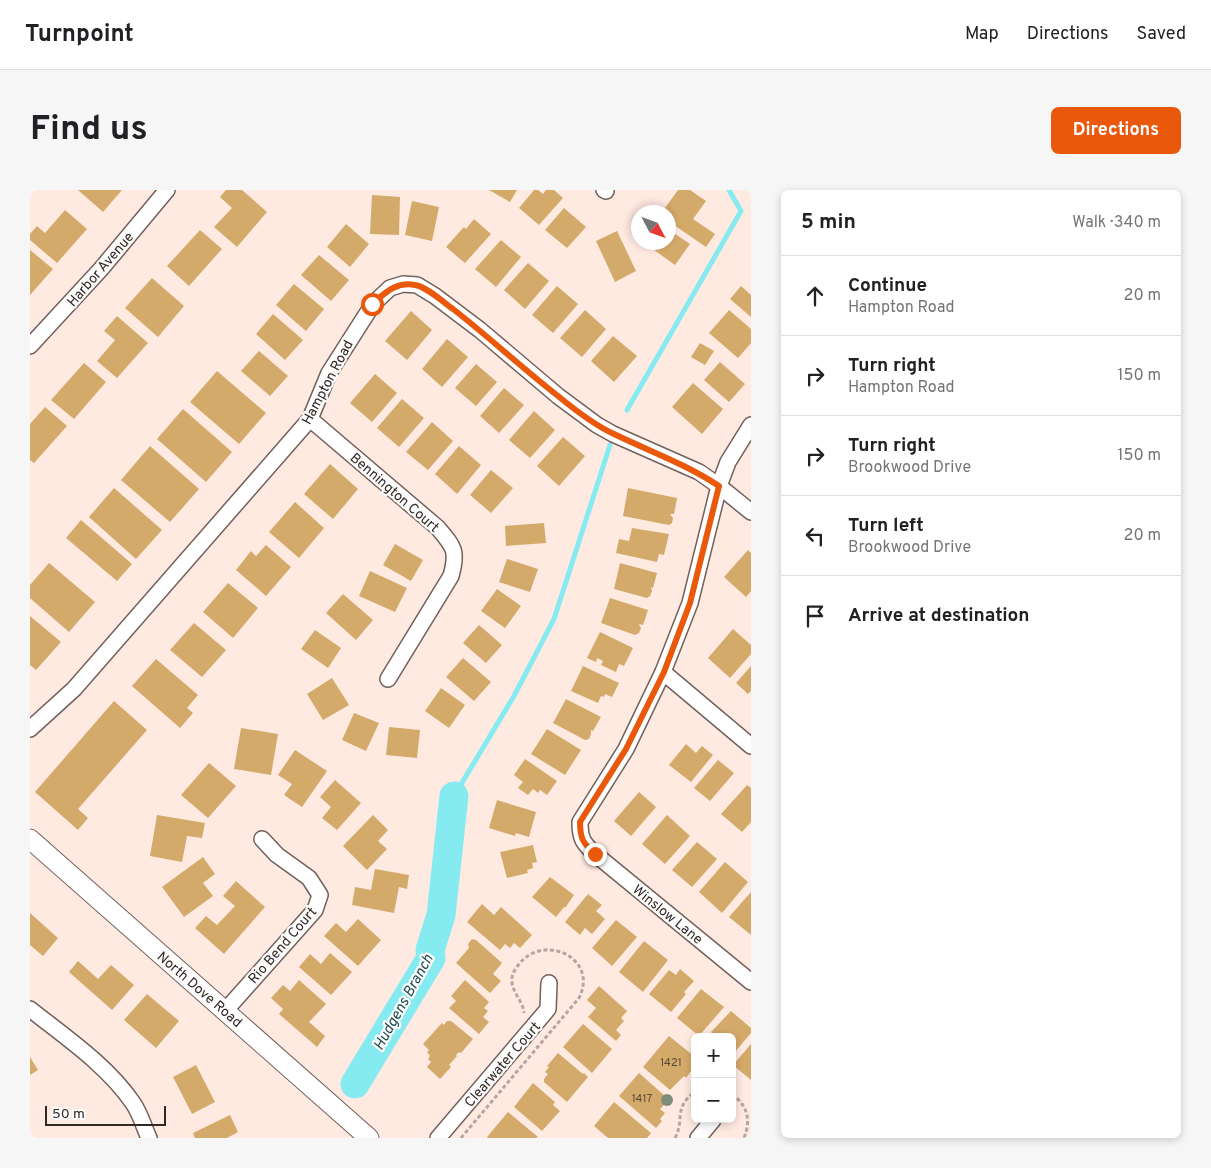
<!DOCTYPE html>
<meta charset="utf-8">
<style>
body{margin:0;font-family:Overpass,sans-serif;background:#f6f6f6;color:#202124}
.controls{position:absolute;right:15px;bottom:15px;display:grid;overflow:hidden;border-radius:8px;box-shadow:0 2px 8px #0003}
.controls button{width:45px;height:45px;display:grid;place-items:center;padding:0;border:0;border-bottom:1px solid #e0e0e0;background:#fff;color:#202124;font:25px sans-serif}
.compass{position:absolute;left:601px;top:15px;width:45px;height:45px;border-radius:50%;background:#fff;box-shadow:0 2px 8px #0003;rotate:131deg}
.scale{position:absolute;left:15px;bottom:12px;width:121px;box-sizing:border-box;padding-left:5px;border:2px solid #312926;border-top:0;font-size:14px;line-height:18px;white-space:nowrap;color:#312926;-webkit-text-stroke:4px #fcfcfc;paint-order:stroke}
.stop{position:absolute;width:15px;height:15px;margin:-11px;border:4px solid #ea580c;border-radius:50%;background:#fff}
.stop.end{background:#ea580c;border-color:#fff;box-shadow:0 1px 5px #0008}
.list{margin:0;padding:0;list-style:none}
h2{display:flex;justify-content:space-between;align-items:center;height:65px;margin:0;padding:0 20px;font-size:21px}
h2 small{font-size:16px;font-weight:400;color:#757577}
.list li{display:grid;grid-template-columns:32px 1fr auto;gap:15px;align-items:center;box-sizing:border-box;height:80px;padding:0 20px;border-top:1px solid #e0e0e0}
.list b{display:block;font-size:19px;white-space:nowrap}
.list p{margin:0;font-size:16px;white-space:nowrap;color:#757577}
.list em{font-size:16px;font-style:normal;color:#757577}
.icon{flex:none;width:28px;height:28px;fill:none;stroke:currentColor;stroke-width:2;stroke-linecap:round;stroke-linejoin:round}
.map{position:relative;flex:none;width:721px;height:948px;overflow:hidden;border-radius:8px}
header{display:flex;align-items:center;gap:30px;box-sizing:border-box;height:70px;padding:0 25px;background:#fff;border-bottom:1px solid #e0e0e0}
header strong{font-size:24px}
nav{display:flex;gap:28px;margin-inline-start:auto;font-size:18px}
.intro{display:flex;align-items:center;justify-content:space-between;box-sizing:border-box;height:120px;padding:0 30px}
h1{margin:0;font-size:35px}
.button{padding:12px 22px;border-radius:8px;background:#ea580c;color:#fff;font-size:18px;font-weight:700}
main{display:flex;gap:30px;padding:0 30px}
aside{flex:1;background:#fff;border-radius:8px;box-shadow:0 2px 8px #0003}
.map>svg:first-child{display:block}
</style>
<header>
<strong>Turnpoint</strong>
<nav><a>Map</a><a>Directions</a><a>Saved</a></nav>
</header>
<div class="intro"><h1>Find us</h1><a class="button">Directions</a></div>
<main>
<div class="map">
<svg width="721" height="948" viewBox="0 0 721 948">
<rect width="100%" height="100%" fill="#ffeae2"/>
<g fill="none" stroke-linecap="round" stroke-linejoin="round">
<g stroke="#86ebf1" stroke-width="5">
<path d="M597 220 711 21 699 0"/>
<path d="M424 606 484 506 524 429 580 255"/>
</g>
<path stroke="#86ebf1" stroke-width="29" d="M325 894 401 768 400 760 411 725 424 606"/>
</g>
<g fill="#d4aa6a">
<path d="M48 0H92L73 22Z"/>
<path d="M196 0H212L237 22 207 57 184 37 202 18 190 7Z"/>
<path d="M459 0H487L480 12Z"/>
<path d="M504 0H508L513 4 516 0H524L533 8 509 35 489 18Z"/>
<path d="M648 0H660L676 11 663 29 685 44 676 57 641 33 644 30 638 26V22H632Z"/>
<path d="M342 5 370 7 369 45 340 44Z"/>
<path d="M382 11 409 17 402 51 375 45Z"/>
<path d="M534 18 556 37 537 58 515 40Z"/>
<path d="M35 20 57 39 27 73 0 50V44L7 36 15 43Z"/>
<path d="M444 29 461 44 435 73 416 57 434 37 436 39Z"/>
<path d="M316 34 339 54 320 77 297 57Z"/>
<path d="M638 39 660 54 645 75 613 52H638Z"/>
<path d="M170 40 192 59 159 96 137 76Z"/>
<path d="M587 41 606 81 585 92 566 51Z"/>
<path d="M471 50 491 67 466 97 445 79Z"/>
<path d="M0 60 23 79 0 105Z"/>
<path d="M289 65 319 90 301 111 271 85Z"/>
<path d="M498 73 519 91 495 119 474 100Z"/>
<path d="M122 88 154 116 128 147 95 118Z"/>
<path d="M264 94 294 119 276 141 246 115Z"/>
<path d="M527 96 548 114 523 143 502 125Z"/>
<path d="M711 96 721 105V127L700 109Z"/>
<path d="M555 120 576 139 552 167 530 148Z"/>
<path d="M699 120 721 139V153L708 168 679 143Z"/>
<path d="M381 121 402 140 377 170 355 151Z"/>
<path d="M243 124 273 150 255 170 226 144Z"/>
<path d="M87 126 118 153 87 188 67 171 85 150 74 141Z"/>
<path d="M583 146 607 166 584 192 561 171Z"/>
<path d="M417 149 438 167 412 197 392 179Z"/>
<path d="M670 153 684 161 675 175 661 167Z"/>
<path d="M229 161 258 186 240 206 211 181Z"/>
<path d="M690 172 715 194 699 212 674 190Z"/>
<path d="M54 173 76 192 44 229 21 210Z"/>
<path d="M446 174 467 192 446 216 425 198Z"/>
<path d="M187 181 236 223 209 254 160 212Z"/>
<path d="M345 184 367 203 342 232 320 213Z"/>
<path d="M663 193 693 219 672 244 642 217Z"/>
<path d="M474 198 494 215 469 243 450 226Z"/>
<path d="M372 209 394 228 369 257 347 238Z"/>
<path d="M15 217 37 236 4 273 0 270V234Z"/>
<path d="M153 219 202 262 176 292 127 249Z"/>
<path d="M504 221 525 240 500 268 479 250Z"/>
<path d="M402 232 423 251 398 280 376 262Z"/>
<path d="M533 247 555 266 529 296 507 276Z"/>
<path d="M120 256 169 299 140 332 91 290Z"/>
<path d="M429 256 451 275 427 304 405 284Z"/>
<path d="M300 274 328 299 303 329 274 304Z"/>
<path d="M461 280 483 298 461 323 440 305Z"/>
<path d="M84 298 132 340 106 369 59 327Z"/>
<path d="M598 298 647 308 644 324H640L643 328 642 333 639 335 593 326Z"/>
<path d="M265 312 294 338 269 368 239 342Z"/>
<path d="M51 330 102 374 87 391 36 348Z"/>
<path d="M514 333 516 353 476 356 475 336Z"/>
<path d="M602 338 639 344 634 365 629 364 627 372 586 363 589 349 599 351Z"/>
<path d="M365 354 393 370 381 391 353 375Z"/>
<path d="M236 355 261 377 236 406 206 380 221 361 226 366Z"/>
<path d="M718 360 721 363V401L716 407 694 387Z"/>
<path d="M477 369 508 379 500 402 469 392Z"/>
<path d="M19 373 65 412 39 442 0 408V395Z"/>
<path d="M590 373 627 383 623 398 621 397 622 401 620 406 617 408 584 399Z"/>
<path d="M340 381 377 398 365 422 329 406Z"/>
<path d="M198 393 228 418 203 448 173 422Z"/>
<path d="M467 399 491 416 475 438 451 421Z"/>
<path d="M313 404 343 430 326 450 296 423Z"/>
<path d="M580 408 618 420 613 435 609 434 611 438 609 443 605 445 571 433Z"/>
<path d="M0 426 31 452 6 480 0 475Z"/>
<path d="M164 433 196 460 172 487 140 460Z"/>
<path d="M449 435 472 455 456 473 433 453Z"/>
<path d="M703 439 721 455V464L700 488 678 468Z"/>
<path d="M285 440 311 458 298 478 271 459Z"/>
<path d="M570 442 603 458 594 476 589 474 586 482 571 475 573 471 567 468 566 472 557 468Z"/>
<path d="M433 468 461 492 444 511 416 487Z"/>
<path d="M126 469 168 505 157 518 163 523 150 538 102 496Z"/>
<path d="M553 476 589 493 582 507 575 504 574 507 571 506 568 513 541 501Z"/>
<path d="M721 476V501L718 504 706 493Z"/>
<path d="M302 488 319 515 293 530 277 504Z"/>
<path d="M411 498 435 515 419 538 395 521Z"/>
<path d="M536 509 571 527 563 541 561 540V544L559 549 555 550 523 533Z"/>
<path d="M84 511 117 540 48 619 58 628 48 640 5 602Z"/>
<path d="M324 523 349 533 336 561 312 550Z"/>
<path d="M359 537 390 540 387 568 356 565Z"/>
<path d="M211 538 248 544 241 585 204 579Z"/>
<path d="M517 539 551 560 535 585 501 564Z"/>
<path d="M656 554 666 563 672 556 683 565 661 592 639 575Z"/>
<path d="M265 560 297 581 272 617 254 605 262 594 248 585Z"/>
<path d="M495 569 527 591 517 605 510 600 508 603 503 599 498 605 488 598 493 592 484 585Z"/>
<path d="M688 570 704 583 680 611 664 598Z"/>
<path d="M179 573 206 596 178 628 151 605Z"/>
<path d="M305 590 331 613 307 640 292 628 301 617 290 607Z"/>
<path d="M717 595 721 598V632L712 642 691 624Z"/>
<path d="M609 602 626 617 601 646 584 631Z"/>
<path d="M467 610 506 622 499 647 486 643 485 646 459 638Z"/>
<path d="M127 625 175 633 172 648 157 646 152 672 120 666Z"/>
<path d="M343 625 358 640 348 651 357 659 337 680 313 656Z"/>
<path d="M637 625 660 646 635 674 612 654Z"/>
<path d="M667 652 687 669 662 697 642 680Z"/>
<path d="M503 655 507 672 502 673 503 678 497 680 498 683 477 688 470 662Z"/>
<path d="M173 667 185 684 173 693 183 706 154 727 132 697Z"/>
<path d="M695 672 718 692 692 723 669 702Z"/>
<path d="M345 679 379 685 377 699 369 697 364 723 322 715 325 697 341 700Z"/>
<path d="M520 687 544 705 535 718 534 717 526 727 502 707Z"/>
<path d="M206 691 235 717 194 764 165 738 176 726 187 735 205 716 193 706Z"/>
<path d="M721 702V745L699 727Z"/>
<path d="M558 704 572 715 566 721 575 729 562 744 555 738 550 745 535 732Z"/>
<path d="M452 714 464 725 471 717 502 745 490 758 484 753 480 758 475 754 470 760 437 732Z"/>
<path d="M0 723 28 748 13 766 0 755Z"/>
<path d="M328 729 351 750 328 776 294 746 306 733 316 742Z"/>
<path d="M586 730 607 747 582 776 562 758Z"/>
<path d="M442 749 446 750 472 773 463 784 471 791 460 803 426 773 439 758 438 754Z"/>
<path d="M614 751 638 770 613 802 589 782Z"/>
<path d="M300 763 322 782 301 805 269 777 280 764 291 774Z"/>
<path d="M48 771 68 789 81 775 104 795 82 820 39 782Z"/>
<path d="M650 779 664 791 654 802 656 804 641 822 619 804 639 780 646 785Z"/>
<path d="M269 790 296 814 279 832 295 846 287 857 249 824 253 819 241 808 253 795 260 801Z"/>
<path d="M435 790 459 812 454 818 458 821 453 827 459 832 449 844 419 818 426 811 421 806Z"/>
<path d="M569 796 597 821 591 828 594 831 586 840 591 845 586 851 558 827 566 818 557 810Z"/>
<path d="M671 799 694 817 669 846 647 828Z"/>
<path d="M117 804 149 831 126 858 94 830Z"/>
<path d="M701 821 721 838V843L704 863 702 861V847H680L683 844 681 842Z"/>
<path d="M417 831H421L443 849 431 863 429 862 426 865 427 866 419 875 421 877 410 889 397 877 401 872 398 869 400 866 397 862 399 860 393 854 412 833 414 835Z"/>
<path d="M553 834 582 859 562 883 533 857Z"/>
<path d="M639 846 665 867V881L663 883 661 881 656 888 654 886 640 900 613 877Z"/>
<path d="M721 854V890L703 875Z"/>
<path d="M528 863 553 884 554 883 558 887 537 912 514 892V889L518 884 515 882 519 877 517 876Z"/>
<path d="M0 867 8 880 0 885Z"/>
<path d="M166 875 185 912 162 924 143 887Z"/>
<path d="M609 883 635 906 631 910 635 914 630 919 635 923 630 929 632 931 626 938 589 906Z"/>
<path d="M503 893 525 912 523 915 530 921 512 941 484 917Z"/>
<path d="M584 912 621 943 617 948H578L564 936Z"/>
<path d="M478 922 508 947 506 948H458L457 947Z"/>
<path d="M200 925 208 942 197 948H165L163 943Z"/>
</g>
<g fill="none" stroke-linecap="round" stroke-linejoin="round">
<defs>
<g id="minor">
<path d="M574 0 576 1"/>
<path d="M0 156 71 79 137 0"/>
<path d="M280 229 408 338C424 357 428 361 421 386L358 489"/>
<path d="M721 235 698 272 689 296 660 413 633 482 596 559 550 632C550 649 553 653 565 664L721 792"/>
<path d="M633 482 721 556"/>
<path d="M0 539 44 499 280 229 299 183 343 114 360 98 373 94 387 95 405 106 450 140 528 206 567 235 583 244 669 282 689 296 721 322"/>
<path d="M0 819C35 847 77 875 103 913 110 923 114 937 119 948"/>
<path d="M195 821 285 720 290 705 279 688 247 665 232 649"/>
<path d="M408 948 518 819 519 793"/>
<path d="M668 948 683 930"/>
</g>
<path id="tertiary" d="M0 649 339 948"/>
</defs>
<use href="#minor" stroke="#72615a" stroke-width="18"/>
<use href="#tertiary" stroke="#72615a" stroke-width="21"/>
<g stroke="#b7a6a0" stroke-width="3" stroke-dasharray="4 2.5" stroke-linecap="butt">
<path d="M702 904C718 916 721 930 714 948"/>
<path d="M431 948 549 808C569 769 515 742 489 774 486 778 483 782 482 787 480 801 493 810 494 823"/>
<path d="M645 948C655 930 643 917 665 902"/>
</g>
<use href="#minor" stroke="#fff" stroke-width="15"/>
<use href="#tertiary" stroke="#fff" stroke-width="19"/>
</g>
<circle fill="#7d8f7b" cx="637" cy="910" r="6"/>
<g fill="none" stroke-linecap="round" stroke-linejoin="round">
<path stroke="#ea580c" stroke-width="6" d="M342 114C355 103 366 91 385 95 397 97 413 112 423 119 459 147 492 178 528 206 545 220 564 235 584 244 619 261 656 274 689 296L660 413 634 482 596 559 550 632C550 649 553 653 565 664"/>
</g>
<g text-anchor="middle" stroke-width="4.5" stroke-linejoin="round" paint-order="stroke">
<g font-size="11" fill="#5a4937">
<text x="641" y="876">1421</text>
<text x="612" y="912">1417</text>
</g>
<g font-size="14" fill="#312926" stroke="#fcfcfc">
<text transform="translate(70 79) rotate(-49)" y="5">Harbor Avenue</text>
<text transform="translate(297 192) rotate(-62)" y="5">Hampton Road</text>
<text transform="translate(365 302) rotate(41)" y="5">Bennington Court</text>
<text transform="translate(638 724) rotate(39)" y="5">Winslow Lane</text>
<text transform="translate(252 755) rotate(-49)" y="5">Rio Bend Court</text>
<text transform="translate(170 799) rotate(41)" y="5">North Dove Road</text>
<text transform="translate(472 874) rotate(-49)" y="5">Clearwater Court</text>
</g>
<g font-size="15" font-style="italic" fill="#1b4a4c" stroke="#fcfcfc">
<text transform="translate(373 812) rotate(-61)" y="5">Hudgens Branch</text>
</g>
</g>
</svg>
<div class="controls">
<button>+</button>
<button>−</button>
</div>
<svg class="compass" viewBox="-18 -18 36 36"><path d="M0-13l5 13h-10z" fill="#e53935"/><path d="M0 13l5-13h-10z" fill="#757577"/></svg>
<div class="scale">50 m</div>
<div class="stop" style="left:342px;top:114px"></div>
<div class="stop end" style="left:565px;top:664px"></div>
</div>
<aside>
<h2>5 min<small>Walk · 340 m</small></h2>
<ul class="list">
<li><svg class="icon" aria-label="ahead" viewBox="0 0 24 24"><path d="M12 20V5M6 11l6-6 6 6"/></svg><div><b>Continue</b><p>Hampton Road</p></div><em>20 m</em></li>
<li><svg class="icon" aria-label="right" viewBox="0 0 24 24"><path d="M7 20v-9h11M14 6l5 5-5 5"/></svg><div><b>Turn right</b><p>Hampton Road</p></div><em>150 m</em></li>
<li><svg class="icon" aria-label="right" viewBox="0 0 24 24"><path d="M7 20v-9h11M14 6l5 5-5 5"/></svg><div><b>Turn right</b><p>Brookwood Drive</p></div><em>150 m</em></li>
<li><svg class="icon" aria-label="left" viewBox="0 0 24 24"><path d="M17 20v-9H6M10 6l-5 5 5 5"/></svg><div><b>Turn left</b><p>Brookwood Drive</p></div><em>20 m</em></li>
<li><svg class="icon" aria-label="arrive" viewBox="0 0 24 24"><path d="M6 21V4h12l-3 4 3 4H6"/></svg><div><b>Arrive at destination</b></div></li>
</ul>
</aside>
</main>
